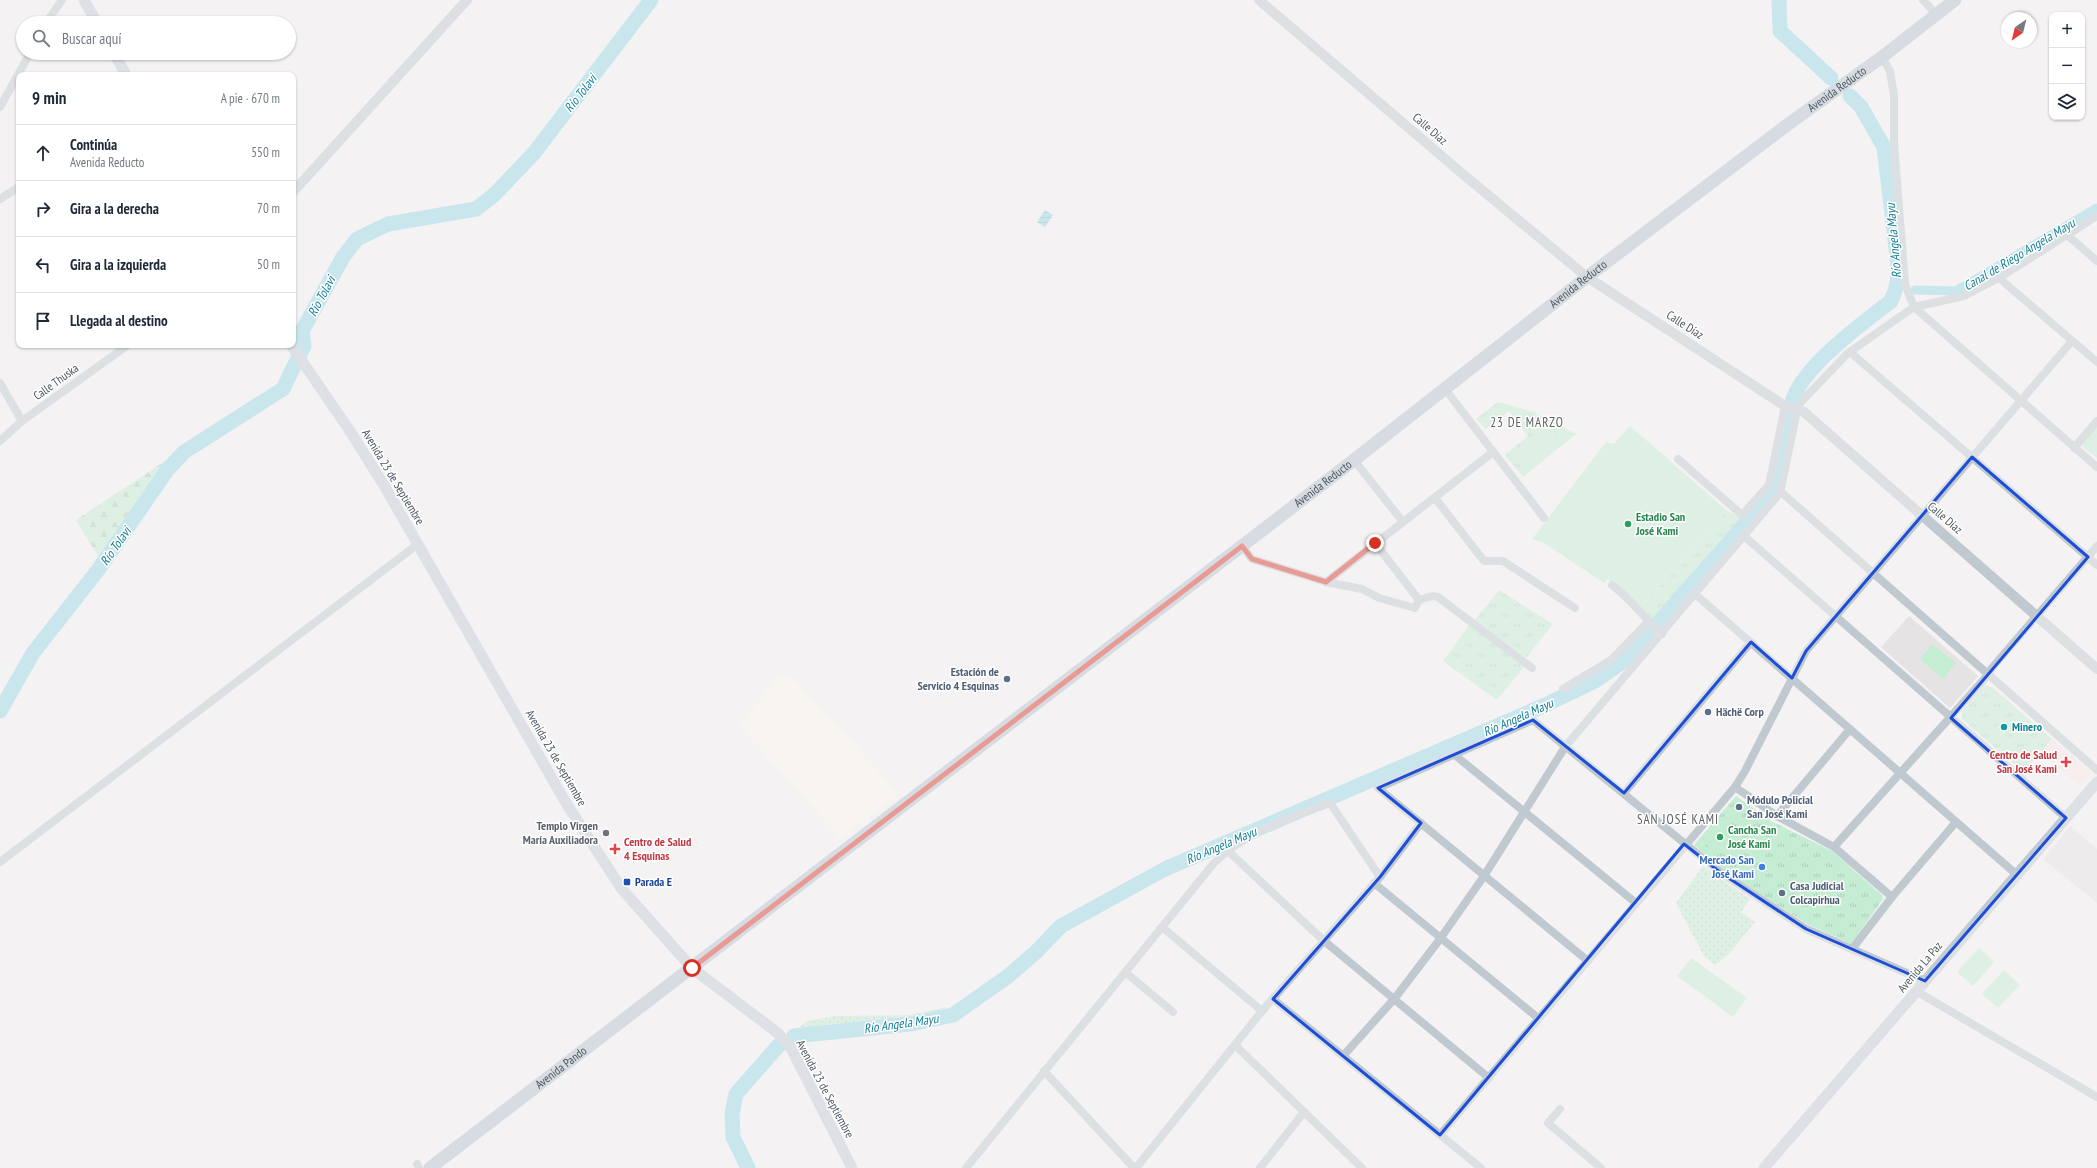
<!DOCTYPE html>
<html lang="es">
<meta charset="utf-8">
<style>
body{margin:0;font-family:"PT Sans Narrow",sans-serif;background:#f6f6f7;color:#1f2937}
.controls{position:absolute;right:12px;top:12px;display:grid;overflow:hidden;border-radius:8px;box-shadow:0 1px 3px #0004}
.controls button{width:36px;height:36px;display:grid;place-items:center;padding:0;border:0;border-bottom:1px solid #e0e1e3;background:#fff;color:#1f2937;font:20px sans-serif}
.compass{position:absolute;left:2001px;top:12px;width:36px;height:36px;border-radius:50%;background:#fff;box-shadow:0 1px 3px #0004;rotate:215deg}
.stop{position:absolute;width:12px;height:12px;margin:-9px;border:3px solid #d93025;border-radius:50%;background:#fff}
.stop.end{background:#d93025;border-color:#fff;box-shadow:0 1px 4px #0008}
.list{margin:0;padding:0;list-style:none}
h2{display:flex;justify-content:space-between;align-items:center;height:52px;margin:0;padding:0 16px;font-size:17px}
h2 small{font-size:13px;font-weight:400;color:#747a83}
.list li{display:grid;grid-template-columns:26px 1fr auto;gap:12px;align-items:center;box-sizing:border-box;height:56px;padding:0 16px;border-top:1px solid #e0e1e3}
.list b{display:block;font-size:15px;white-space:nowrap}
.list p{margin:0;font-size:13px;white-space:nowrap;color:#747a83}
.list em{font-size:13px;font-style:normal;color:#747a83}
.icon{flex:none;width:22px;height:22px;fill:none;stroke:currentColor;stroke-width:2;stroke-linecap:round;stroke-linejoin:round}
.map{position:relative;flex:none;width:2097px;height:1168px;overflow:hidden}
.search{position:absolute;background:#fff;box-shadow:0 1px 3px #0004;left:16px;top:16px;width:280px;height:44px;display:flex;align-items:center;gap:10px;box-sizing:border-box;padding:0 14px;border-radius:22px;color:#747a83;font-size:15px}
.panel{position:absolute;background:#fff;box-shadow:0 1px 3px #0004;left:16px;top:72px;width:280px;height:276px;border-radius:8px}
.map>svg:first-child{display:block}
</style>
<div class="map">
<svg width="2097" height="1168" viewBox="0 0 2097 1168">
<defs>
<pattern id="grass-dots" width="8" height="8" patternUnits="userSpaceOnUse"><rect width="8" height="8" fill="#c4edd3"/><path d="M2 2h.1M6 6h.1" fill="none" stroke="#aacdb8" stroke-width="1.8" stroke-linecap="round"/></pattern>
<pattern id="forest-firs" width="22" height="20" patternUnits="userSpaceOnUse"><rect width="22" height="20" fill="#c4edd3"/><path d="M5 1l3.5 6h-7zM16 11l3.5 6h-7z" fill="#aacdb8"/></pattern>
<pattern id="park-tufts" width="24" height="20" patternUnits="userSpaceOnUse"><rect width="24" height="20" fill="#c4edd3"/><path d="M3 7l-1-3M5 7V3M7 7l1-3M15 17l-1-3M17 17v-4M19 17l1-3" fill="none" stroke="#aacdb8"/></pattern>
<pattern id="water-rules" width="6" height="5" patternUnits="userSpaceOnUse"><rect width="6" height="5" fill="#95d8e7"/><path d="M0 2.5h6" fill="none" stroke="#7cb2be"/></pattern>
</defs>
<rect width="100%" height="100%" fill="#f4f2f2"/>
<path fill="#fcf7ee" d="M778 675 794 679 899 794 840 838 740 726Z"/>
<g fill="#e5e3e3">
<path d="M1909 616 1978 676 1950 708 1881 647Z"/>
<path d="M2070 826 2097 849V903L2043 859Z"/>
</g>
<path fill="#fae7e5" d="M2052 739 2091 773 2080 786 2040 752Z"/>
<g fill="url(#grass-dots)">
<path d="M1703 866 1750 899 1741 912 1755 922 1729 954 1715 965 1704 956 1676 903Z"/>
<path d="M947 1007C927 1023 886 1022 861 1025 837 1027 814 1029 790 1034L807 1021 835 1016 910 1015Z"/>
</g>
<path fill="url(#forest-firs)" d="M165 461 99 558 76 520Z"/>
<g fill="url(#park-tufts)">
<path d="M1498 402 1534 412 1576 434 1523 477 1505 455 1528 436 1509 411 1486 429 1476 419Z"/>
<path d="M1726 510 1742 518 1749 514 1756 518 1661 629 1650 620 1641 607Z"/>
<path d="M1499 590 1553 624 1526 658 1475 620Z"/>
<path d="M1469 625 1524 667 1497 700 1443 661Z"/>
<path d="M1985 685 1992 687 2052 739 2023 772 1962 719V711Z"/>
<path d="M1736 796 1771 821 1832 851 1882 895 1883 899 1851 944 1807 924 1723 870 1694 845Z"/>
</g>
<g fill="#c4edd3">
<path d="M1547 425 1560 442 1531 464 1518 448Z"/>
<path d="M1630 426 1726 510 1641 607 1608 579 1604 583 1544 543 1532 539 1606 442 1614 444Z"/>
<path d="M2097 427V458L2081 445Z"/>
<path d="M1932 644 1956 663 1943 679 1920 659Z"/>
<path d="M1721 818 1738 832 1719 855 1703 842Z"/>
<path d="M1979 948 1994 962 1973 986 1957 972Z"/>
<path d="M1691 958 1747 998 1733 1017 1677 976Z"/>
<path d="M2004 970 2020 985 1998 1008 1982 994Z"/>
</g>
<path fill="url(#water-rules)" d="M1045 210 1053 215 1045 227 1037 222Z"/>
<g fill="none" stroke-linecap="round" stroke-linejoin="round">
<path stroke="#95d8e7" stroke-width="9" d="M1915 290 1956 291 2097 208"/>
<g stroke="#95d8e7" stroke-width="15">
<path d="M1779 0 1780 31 1831 78"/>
<path d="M1792 403C1800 368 1863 323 1891 301 1897 289 1898 279 1898 265L1884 147 1861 107 1850 96"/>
<path d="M1659 622 1775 490 1789 416"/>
<path d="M0 711 33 653 98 570 168 469 184 452 283 389 304 346 302 331 343 257 357 239 388 224 476 209 495 194 534 153 651 0"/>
<path d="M794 1036 911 1024 953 1015 1007 977 1036 952 1061 926 1165 869 1543 706 1595 681 1625 660 1648 634"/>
<path d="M748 1168 733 1137 732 1114 736 1094 780 1044"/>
</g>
<g stroke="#c0c9cf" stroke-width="8">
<path d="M1923 0 1936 14"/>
<path d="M46 23 62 0"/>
<path d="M1882 57 1890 71 1894 95V143L1905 284 1914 307 2097 467"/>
<path d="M0 107 30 53"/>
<path d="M0 199 19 187"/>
<path d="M2066 234 2097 261"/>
<path d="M1999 278 2097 362"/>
<path d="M1850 352 2097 565"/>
<path d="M0 383 22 421"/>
<path d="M1445 389 1544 518"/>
<path d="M0 441 22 421 128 345"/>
<path d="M2074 448 2097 421"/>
<path d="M1678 459 1742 515 1769 485 1785 406"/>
<path d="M1354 460 1403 522"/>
<path d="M1781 492 2097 770"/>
<path d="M1435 498 1484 561H1503L1575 608"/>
<path d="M1744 536 2066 818"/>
<path d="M1375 543 1419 600 1432 596 1438 597 1532 668"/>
<path d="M1242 546 1252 559 1326 582 1362 589 1379 598 1415 608 1419 600"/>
<path d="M1326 582 1493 452"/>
<path d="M1612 585C1631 599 1644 618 1662 634"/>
<path d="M1695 594 2016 874"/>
<path d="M1563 689 1611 660 1648 622"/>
<path d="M1456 756 1636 903"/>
<path d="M1735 787 1777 816 1834 847 1892 897"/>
<path d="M1624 793 1751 642"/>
<path d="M1777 816 1850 729"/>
<path d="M1834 847 1988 675 1991 669 2097 546"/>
<path d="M1227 850 1323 940 1489 1078"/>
<path d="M0 862 418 544"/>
<path d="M1374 883 1538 1018"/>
<path d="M1162 927 1262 1011"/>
<path d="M1852 949 1892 897 1956 822"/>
<path d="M1588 961 1378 788 1533 720 1721 873 1806 929 1925 981"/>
<path d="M1125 972 1173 1012"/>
<path d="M1916 991 2097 1097"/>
<path d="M1273 999 1481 1168"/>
<path d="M1235 1045 1362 1168"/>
<path d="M1343 1056 1395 998 1440 939 1484 876 1565 747 1780 493 1797 411 1801 402 1848 353 1914 307 1964 296 1999 278 2097 216"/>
<path d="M1044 1071 1134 1168"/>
<path d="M1560 1109 1548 1123 1601 1168"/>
<path d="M1440 1135 1735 787 1745 771 1806 651 2072 341"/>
<path d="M417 1164 419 1168"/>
<path d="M966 1168 1214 863C1245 832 1290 818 1330 803L1380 877"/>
<path d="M1136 1168 1262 1011 1380 877 1421 823"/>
<path d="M1260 1168 1304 1112"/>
</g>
<g stroke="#c0c9cf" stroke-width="10">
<path d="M1259 0 1458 170 1587 277 1785 406 1804 412 2097 669"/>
<path d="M293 192 467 0"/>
</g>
<g stroke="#c1cad3" stroke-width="11">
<path d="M84 0 97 23"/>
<path d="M114 53 126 75"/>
<path d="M291 345 350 431 385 487 566 803 621 888 692 968 779 1034 791 1048 852 1168"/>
<path d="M1764 1168 2097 782"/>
</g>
<path stroke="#b4c1ce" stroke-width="13" id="s1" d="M430 1168 1354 460 1587 277 1787 125 1882 57 1955 0"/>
</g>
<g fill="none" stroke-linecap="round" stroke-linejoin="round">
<path stroke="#d93025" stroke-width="5" d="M692 968 1242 546 1252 559 1326 582 1375 543"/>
</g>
<path d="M0 0H2097V1168H0ZM1972 457 2088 557 1951 718 2066 818 1925 981 1806 929 1721 873 1684 844 1440 1135 1273 999 1380 877 1421 823 1378 788 1533 720 1624 793 1751 642 1792 678 1806 651Z" fill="#f4f2f2" fill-opacity=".55" fill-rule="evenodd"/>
<path fill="none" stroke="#1d4ed8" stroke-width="3" stroke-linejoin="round" d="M1972 457 2088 557 1951 718 2066 818 1925 981 1806 929 1721 873 1684 844 1440 1135 1273 999 1380 877 1421 823 1378 788 1533 720 1624 793 1751 642 1792 678 1806 651Z"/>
<g fill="#2e9e5b" stroke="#fff" stroke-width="1.5">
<circle cx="1628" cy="524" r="4"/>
<circle cx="1720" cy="837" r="4"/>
</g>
<g fill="#5c6f8a" stroke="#fff" stroke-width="1.5">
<circle cx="1007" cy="679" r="4"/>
<circle cx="1708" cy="712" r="4"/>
<circle cx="1739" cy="807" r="4"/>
<circle cx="1782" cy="893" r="4"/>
</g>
<circle fill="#0f9aa8" stroke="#fff" stroke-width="1.5" cx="2004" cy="727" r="4"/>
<g fill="#e0444e" stroke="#fff" stroke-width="1.5">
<path d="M2064 756h4v4h4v4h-4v4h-4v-4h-4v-4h4z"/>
<path d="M613 843h4v4h4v4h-4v4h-4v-4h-4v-4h4z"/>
</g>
<circle fill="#6b7280" stroke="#fff" stroke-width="1.5" cx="606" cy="833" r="4"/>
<circle fill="#3f7fe0" stroke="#fff" stroke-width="1.5" cx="1762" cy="867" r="4"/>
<rect fill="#1a4fb4" stroke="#fff" stroke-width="1.5" x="623" y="878" width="8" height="8" rx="2"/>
<g text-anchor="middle" stroke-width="3" stroke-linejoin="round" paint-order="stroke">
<g font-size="12" fill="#4a555e" stroke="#fff">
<text dy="4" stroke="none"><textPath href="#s1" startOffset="1773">Avenida Reducto</textPath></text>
<text transform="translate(1430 129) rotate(41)" y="4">Calle Díaz</text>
<text dy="4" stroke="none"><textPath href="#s1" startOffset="1449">Avenida Reducto</textPath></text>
<text transform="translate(1685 325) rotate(33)" y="4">Calle Díaz</text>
<text transform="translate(56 382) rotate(-36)" y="4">Calle Thuska</text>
<text transform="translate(393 477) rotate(59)" y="4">Avenida 23 de Septiembre</text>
<text dy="4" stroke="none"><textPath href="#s1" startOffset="1125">Avenida Reducto</textPath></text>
<text transform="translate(1945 518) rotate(41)" y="4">Calle Díaz</text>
<text transform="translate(556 758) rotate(60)" y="4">Avenida 23 de Septiembre</text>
<text transform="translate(1920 967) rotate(-50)" y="4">Avenida La Paz</text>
<text dy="4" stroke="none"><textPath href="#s1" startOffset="165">Avenida Pando</textPath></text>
<text transform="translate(825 1089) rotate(62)" y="4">Avenida 23 de Septiembre</text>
</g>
<g font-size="12" font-weight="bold" fill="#27864d" stroke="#fff" text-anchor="start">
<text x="1636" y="521">Estadio San<tspan x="1636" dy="14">José Kami</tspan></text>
<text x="1728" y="834">Cancha San<tspan x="1728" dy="14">José Kami</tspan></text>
</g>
<g font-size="12" font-weight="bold" fill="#4e5e75" stroke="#fff" text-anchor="start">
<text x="999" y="676" text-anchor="end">Estación de<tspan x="999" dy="14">Servicio 4 Esquinas</tspan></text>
<text x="1716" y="716">Hächë Corp</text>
<text x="1747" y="804">Módulo Policial<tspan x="1747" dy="14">San José Kami</tspan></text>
<text x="1790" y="890">Casa Judicial<tspan x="1790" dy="14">Colcapirhua</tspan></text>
</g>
<g font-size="12" font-weight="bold" fill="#0d838f" stroke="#fff" text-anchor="start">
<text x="2012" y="731">Minero</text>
</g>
<g font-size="12" font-weight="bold" fill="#be3a42" stroke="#fff" text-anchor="end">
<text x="2057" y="759">Centro de Salud<tspan x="2057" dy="14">San José Kami</tspan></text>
<text x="624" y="846" text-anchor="start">Centro de Salud<tspan x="624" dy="14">4 Esquinas</tspan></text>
</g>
<g font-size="12" font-weight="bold" fill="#5b616d" stroke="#fff" text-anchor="end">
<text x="598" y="830">Templo Virgen<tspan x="598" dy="14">María Auxiliadora</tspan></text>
</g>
<g font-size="12" font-weight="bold" fill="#366cbe" stroke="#fff" text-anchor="end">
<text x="1754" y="864">Mercado San<tspan x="1754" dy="14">José Kami</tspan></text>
</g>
<g font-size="12" font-weight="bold" fill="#164399" stroke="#fff" text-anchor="start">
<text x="635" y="886">Parada E</text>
</g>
<g font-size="13" font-style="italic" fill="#167f95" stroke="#fff">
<text transform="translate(580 93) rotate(-52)" y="5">Río Tolavi</text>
<text transform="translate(1893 241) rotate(-95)" y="5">Río Angela Mayu</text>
<text transform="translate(2019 254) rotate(-31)" y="5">Canal de Riego Angela Mayu</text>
<text transform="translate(321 296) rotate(-62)" y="5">Río Tolavi</text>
<text transform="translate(115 546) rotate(-55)" y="5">Río Tolavi</text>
<text transform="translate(1518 717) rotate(-24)" y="5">Río Angela Mayu</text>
<text transform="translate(1221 845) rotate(-23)" y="5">Río Angela Mayu</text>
<text transform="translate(901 1023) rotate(-8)" y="5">Río Angela Mayu</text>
</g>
<g font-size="13" letter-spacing="1" fill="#5e6266" stroke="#fff">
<text x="1527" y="427">23 DE MARZO</text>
<text x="1678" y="824">SAN JOSÉ KAMI</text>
</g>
</g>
</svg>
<div class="controls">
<button>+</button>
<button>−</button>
<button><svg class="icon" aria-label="layers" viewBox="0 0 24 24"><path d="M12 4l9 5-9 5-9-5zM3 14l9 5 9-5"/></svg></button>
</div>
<svg class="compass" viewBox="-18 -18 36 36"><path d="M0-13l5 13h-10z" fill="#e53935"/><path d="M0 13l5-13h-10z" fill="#747a83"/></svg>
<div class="stop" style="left:692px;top:968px"></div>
<div class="stop end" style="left:1375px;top:543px"></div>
<div class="search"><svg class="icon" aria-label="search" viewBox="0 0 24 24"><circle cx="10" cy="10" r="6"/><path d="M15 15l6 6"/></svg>Buscar aquí</div>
<section class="panel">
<h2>9 min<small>A pie · 670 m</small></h2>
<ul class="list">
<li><svg class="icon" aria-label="ahead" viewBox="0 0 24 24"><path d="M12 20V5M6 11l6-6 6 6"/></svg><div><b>Continúa</b><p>Avenida Reducto</p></div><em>550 m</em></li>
<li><svg class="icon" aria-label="right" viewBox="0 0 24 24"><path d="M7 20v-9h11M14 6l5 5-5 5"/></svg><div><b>Gira a la derecha</b></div><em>70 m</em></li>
<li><svg class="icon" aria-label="left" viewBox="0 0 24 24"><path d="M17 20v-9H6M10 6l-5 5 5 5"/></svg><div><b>Gira a la izquierda</b></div><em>50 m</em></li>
<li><svg class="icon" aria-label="arrive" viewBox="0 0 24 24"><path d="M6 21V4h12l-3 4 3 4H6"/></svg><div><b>Llegada al destino</b></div></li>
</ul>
</section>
</div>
